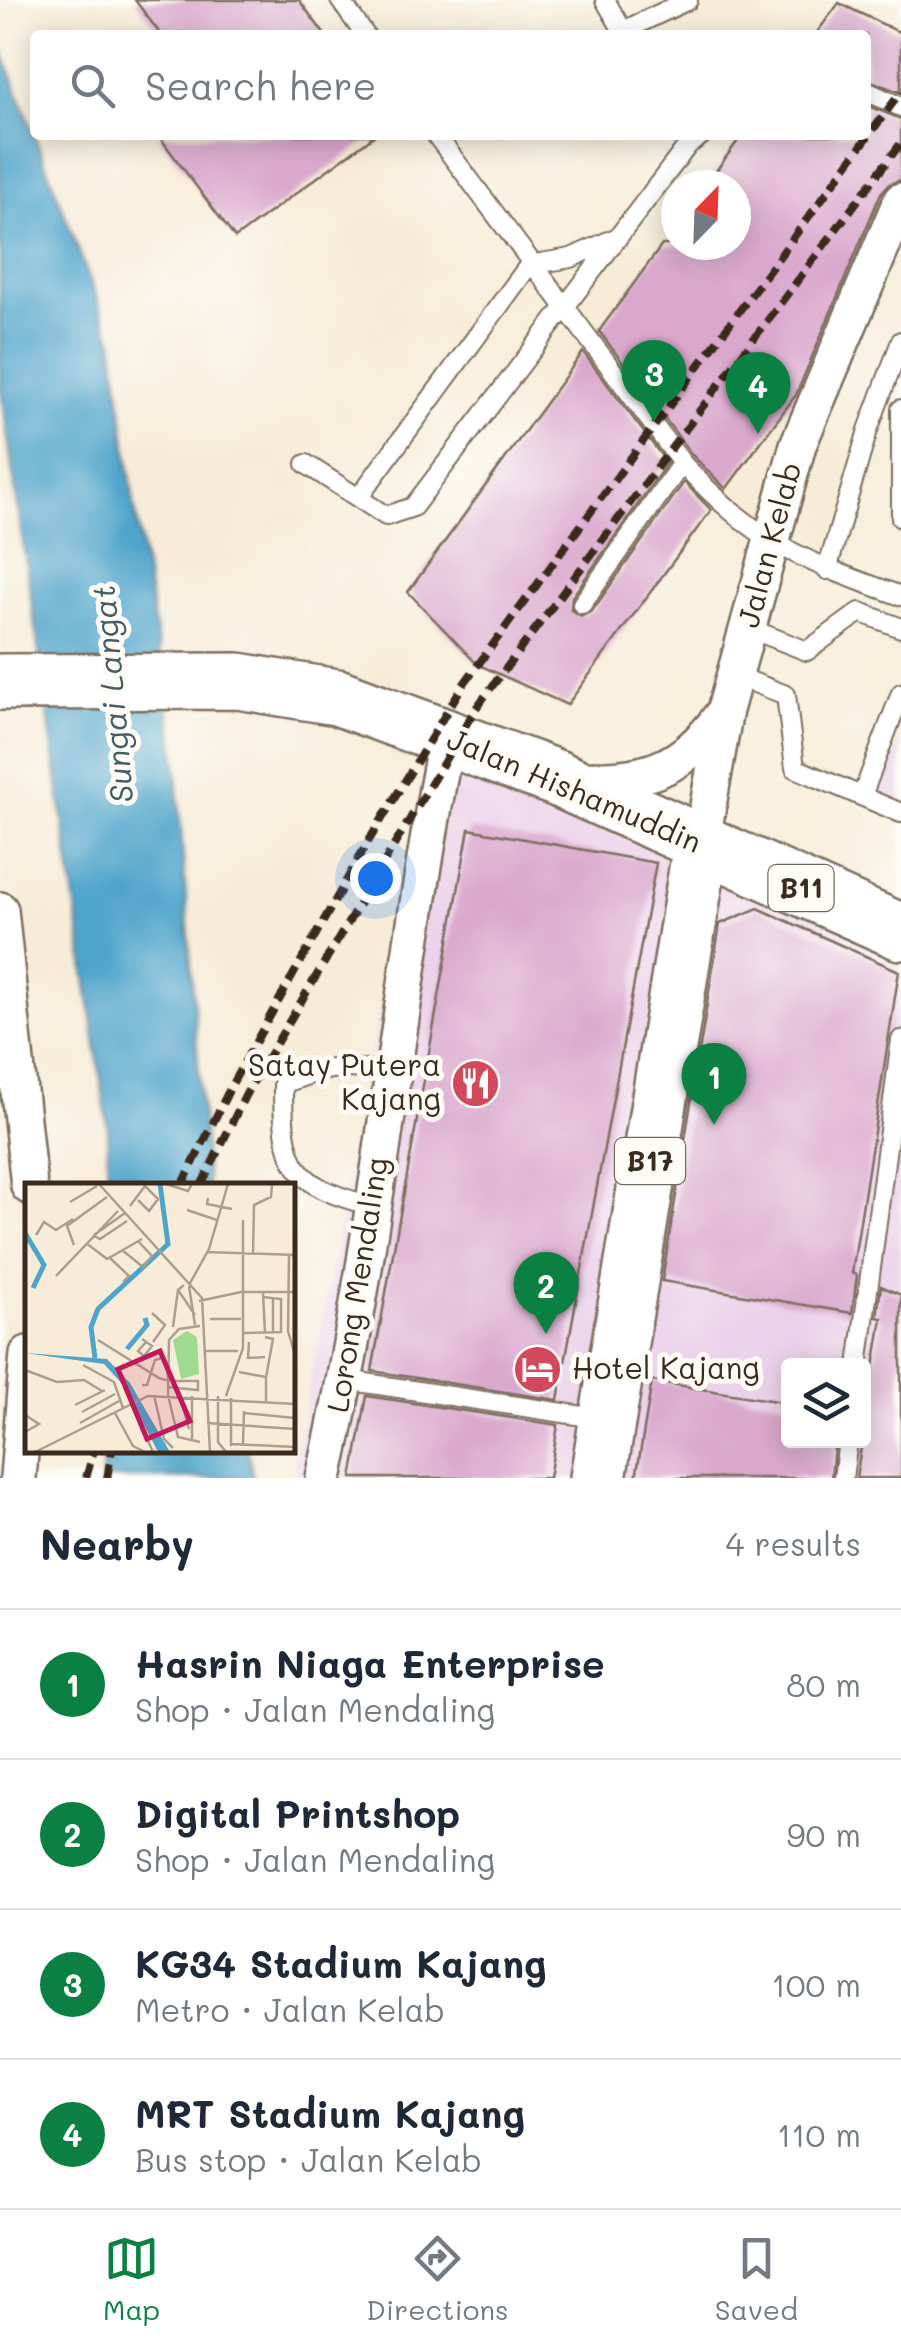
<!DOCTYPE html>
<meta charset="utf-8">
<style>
body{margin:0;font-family:Mali,sans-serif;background:#f6f6f7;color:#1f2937}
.controls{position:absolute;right:30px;bottom:30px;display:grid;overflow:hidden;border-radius:10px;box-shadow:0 5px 25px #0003}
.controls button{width:90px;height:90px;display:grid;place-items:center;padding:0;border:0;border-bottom:2px solid #e0e1e3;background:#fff;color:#1f2937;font:50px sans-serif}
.compass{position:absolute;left:661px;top:170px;width:90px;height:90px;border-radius:50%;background:#fff;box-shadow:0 5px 25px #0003;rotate:23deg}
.you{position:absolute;left:375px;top:878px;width:35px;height:35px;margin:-25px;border:8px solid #fff;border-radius:50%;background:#1a73e8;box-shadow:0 0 0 15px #1a73e833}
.badge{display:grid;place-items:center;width:65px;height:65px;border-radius:50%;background:#0b8043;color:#fff;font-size:32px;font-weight:700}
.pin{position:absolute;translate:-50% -82px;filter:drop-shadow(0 2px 5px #0008)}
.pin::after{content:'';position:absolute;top:52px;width:35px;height:30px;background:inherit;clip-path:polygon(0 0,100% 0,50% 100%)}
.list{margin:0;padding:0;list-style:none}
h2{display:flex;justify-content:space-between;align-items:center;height:130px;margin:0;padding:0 40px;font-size:42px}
h2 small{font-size:32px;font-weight:400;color:#747a83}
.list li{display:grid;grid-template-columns:65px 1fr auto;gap:30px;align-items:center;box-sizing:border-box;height:150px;padding:0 40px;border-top:2px solid #e0e1e3}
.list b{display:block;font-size:38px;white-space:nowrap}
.list p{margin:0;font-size:32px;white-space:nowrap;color:#747a83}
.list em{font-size:32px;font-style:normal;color:#747a83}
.icon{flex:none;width:55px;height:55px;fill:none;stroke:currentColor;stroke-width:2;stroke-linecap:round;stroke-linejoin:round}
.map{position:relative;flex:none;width:901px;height:1478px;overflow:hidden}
.search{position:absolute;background:#fff;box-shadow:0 5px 25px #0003;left:30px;right:30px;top:30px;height:110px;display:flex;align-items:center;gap:25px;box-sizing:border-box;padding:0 35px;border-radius:10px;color:#747a83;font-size:38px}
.sheet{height:730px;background:#fff}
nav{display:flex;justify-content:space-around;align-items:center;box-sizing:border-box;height:140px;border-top:2px solid #e0e1e3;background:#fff;font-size:28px;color:#747a83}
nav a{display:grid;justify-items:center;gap:5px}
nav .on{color:#0b8043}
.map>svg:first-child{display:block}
</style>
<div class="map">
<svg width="901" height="1478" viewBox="0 0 901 1478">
<rect width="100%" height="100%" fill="#fdfcf7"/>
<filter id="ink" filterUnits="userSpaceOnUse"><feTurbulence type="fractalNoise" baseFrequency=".01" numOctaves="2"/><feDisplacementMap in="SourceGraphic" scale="20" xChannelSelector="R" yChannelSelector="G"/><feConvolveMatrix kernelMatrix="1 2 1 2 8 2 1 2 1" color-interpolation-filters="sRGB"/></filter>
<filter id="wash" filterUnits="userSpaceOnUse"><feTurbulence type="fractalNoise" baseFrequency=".0048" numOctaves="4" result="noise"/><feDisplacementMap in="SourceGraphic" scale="40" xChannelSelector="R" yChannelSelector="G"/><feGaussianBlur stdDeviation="2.25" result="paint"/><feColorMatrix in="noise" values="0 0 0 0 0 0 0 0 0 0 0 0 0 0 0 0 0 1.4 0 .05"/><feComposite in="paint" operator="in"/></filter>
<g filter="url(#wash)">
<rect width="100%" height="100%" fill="#f7ecd8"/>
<g fill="#ecd1ea" fill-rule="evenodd">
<path d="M901 738V804L879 795Z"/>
<path d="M428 754 901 954V1478H292ZM788 1366H864V1440H788Z"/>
</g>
<g fill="#4fa4cb" stroke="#456774" stroke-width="2.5">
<path d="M0 45 113 341 133 497 175 747 207 1185H107L108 1129 0 384Z"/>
<path d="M103 1450 248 1451 253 1478H102Z"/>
</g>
<g id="blocks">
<g fill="#daa8cd">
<path d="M135 0H299L325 35H161Z"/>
<path d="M839 3 901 33V93L866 79V35H815Z"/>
<path d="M866 105 901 119V180L889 184 881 193 796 395 726 489 692 455 599 331 662 245H736V185H706L742 135H866Z"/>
<path d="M158 135H375L235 238Z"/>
<path d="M583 352 667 463 572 597 571 610 582 616 592 611 684 482 711 510 567 705 477 664 408 592Z"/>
<path d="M469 829 656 863 558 1400 372 1371Z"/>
<path d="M758 908 899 971 852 1273 857 1275 852 1313 662 1281 720 924Z"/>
<path d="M881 1286 901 1295V1478H856L882 1318 877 1317Z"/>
<path d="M652 1381 788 1403V1440H835L831 1478H636Z"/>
<path d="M367 1396 558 1425 549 1478H352Z"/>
</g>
</g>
</g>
<g filter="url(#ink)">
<use href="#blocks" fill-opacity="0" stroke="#7d6e5f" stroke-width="2.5"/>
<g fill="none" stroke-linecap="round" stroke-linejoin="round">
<defs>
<g id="service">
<path d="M340 0 365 35"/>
<path d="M605 0 623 31 688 0"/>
<path d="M866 91 901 107"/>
<path d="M436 135 682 463C756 543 800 560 901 596"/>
<path d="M901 409V518"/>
<path d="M306 464 386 516 413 507 688 145 702 135"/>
<path d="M359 497 529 265 571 258 613 239"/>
<path d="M827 570 868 430 901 341"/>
<path d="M582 604 682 463"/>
<path d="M748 628 807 651 860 612 901 628"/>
<path d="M734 675 786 695 795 768 901 813"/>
<path d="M862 796 901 693"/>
<path d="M372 1206C290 1185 283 1165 283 1084 328 1066 343 1064 391 1074"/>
<path d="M858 1366 901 1040"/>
<path d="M346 1380 603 1419"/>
<path d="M843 1478 848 1440"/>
</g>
<g id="minor">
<path d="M578 779C645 782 682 770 722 715"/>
<path d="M701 845 725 710 798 445 901 201"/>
<path d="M0 910 29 1186"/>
<path d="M18 1478 28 1354"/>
<path d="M324 1478C379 1234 399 982 447 736"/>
</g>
<g id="primary">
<path d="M0 682 238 681 337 697 556 778 901 932"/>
<path d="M598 1478 701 845"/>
</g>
</defs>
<use href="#service" stroke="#7d6e5f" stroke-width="22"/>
<use href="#minor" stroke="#7d6e5f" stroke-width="40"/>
<use href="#primary" stroke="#7d6e5f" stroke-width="60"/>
<use href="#service" stroke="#fff" stroke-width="18"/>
<use href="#minor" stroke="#fff" stroke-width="35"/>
<use href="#primary" stroke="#fff" stroke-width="55"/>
<g stroke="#3b2a1e" stroke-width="8" stroke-dasharray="15 8" stroke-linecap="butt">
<path d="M182 1186 232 1084 365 847 463 685 901 92"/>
<path d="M201 1186 246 1094 476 708 901 143"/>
<path d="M86 1478 94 1450"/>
<path d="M107 1478 112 1450"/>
</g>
</g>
</g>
<defs>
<symbol id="restaurant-disc" viewBox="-11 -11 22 22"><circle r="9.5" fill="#d1495b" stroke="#fdfcf7"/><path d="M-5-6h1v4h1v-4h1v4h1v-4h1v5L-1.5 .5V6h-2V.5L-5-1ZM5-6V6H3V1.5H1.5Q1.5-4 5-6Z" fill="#fff"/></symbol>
<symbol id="hotel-disc" viewBox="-11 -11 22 22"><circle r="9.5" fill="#d1495b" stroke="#fdfcf7"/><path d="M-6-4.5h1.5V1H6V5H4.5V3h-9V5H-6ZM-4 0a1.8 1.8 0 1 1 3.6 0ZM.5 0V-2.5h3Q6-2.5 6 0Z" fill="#fff"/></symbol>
</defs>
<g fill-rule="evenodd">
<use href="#restaurant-disc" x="448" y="1056" width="55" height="55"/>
<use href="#hotel-disc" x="510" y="1342" width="55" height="55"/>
</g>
<g text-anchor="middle" stroke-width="10" stroke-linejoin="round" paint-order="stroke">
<g fill="#fdfcf7" stroke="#75695f" stroke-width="2.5">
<rect x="768.5" y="865" width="65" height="46" rx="8"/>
<rect x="615" y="1138" width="70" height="46" rx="8"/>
</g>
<g font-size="28" font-weight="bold" fill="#3b2a1e">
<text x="801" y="898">B11</text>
<text x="650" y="1171">B17</text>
</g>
<g font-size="30" fill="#3b2a1e" stroke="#fdfcf7">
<text transform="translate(770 545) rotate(-75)" y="10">Jalan Kelab</text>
<text transform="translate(574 791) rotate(23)" y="10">Jalan Hishamuddin</text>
<text transform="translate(358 1285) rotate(-81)" y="10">Lorong Mendaling</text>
</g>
<g font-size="30" fill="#3b2a1e" stroke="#fdfcf7" text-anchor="end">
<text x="441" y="1076">Satay Putera<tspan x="441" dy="34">Kajang</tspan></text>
<text x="572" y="1379" text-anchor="start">Hotel Kajang</text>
</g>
<g font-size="32" font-style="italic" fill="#435b63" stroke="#fdfcf7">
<text transform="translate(113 694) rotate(-95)" y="11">Sungai Langat</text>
</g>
</g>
<g transform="translate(25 1183)">
<rect width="270" height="270" fill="#f7ecd8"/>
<path d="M162 148 172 154 174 191 156 196 148 157Z" fill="#9edb8f"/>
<path d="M0 170 82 176 105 200 145 269H133L99 203 79 181Z" fill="#4fa4cb"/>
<path fill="none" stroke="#4fa4cb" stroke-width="5" d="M0 50 19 82 8 105M102 166 122 142 120 135M70 175 66 144 73 126 143 61 135 1"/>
<path fill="none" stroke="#ac9e8e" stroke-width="2.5" d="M74 1 177 115 185 269M141 1 163 8 167 1M183 15 182 21 207 26M45 19 72 3M105 23 120 3 133 16 124 28 113 17M162 27 192 37M11 52 19 39 31 47 48 36M68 52 75 56 102 38M69 52 100 30M61 60 82 76 117 56M49 62 42 43 82 14M97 67 118 84 127 73 113 58M182 69 270 72M228 71 229 22 246 14 247 1M264 72 263 148 270 172M85 75 104 93 98 99M31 93 93 28M159 102 153 107 170 132M164 102 184 66 203 1M164 103 170 142M238 110 240 150M248 114V150M174 118 216 109H270M127 130 140 142 128 159M185 136H216M148 144 153 107M218 150 256 149V116L238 114M240 154 248 156 241 194M117 156 127 163 119 173 113 168 121 159M73 157 134 195 140 197H143L148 196 142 183 143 197M224 159 223 175 240 174M180 168H213M58 182 89 199 98 225M0 187 32 199 59 197 77 208M214 189 241 194V218M117 202H122L130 177 140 174M142 204 173 207V198H147M129 212 139 256 148 265M143 212 144 157 154 146 175 143M143 212 153 254 175 259M167 213V257M193 213V259L201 269M201 213 218 165V37M155 214 164 246M106 220 128 269M50 222 80 207M57 229 90 211M90 230 108 263 120 269M219 230 270 235M0 232 14 241 0 249M55 240 94 218M182 240 270 246M206 261 270 264M218 261 219 228M206 263V215M10 269 123 213 270 221"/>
<path fill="#c2185b" fill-opacity="0.15" stroke="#c2185b" stroke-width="5" d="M135 168 165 238 122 256 93 186Z"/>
<rect width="270" height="270" fill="none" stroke="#3b2a1e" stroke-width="5"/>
</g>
</svg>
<div class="controls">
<button><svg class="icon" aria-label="layers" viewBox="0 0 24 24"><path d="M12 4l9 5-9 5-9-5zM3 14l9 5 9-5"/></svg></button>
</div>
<svg class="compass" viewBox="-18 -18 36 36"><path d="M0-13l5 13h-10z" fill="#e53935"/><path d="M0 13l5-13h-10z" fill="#747a83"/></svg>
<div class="you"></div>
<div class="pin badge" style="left:714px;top:1125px">1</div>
<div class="pin badge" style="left:546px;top:1334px">2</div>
<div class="pin badge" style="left:654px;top:422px">3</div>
<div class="pin badge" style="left:758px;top:434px">4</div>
<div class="search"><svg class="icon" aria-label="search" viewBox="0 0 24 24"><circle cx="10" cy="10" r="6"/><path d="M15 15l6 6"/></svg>Search here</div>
</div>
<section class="sheet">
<h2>Nearby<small>4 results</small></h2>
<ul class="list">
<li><span class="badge">1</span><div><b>Hasrin Niaga Enterprise</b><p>Shop · Jalan Mendaling</p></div><em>80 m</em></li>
<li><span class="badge">2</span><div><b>Digital Printshop</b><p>Shop · Jalan Mendaling</p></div><em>90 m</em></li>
<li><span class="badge">3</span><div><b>KG34 Stadium Kajang</b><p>Metro · Jalan Kelab</p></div><em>100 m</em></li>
<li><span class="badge">4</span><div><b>MRT Stadium Kajang</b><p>Bus stop · Jalan Kelab</p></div><em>110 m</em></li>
</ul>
</section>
<nav>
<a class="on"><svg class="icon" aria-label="map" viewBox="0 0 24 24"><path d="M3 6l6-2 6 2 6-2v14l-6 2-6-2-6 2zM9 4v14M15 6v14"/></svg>Map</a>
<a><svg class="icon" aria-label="directions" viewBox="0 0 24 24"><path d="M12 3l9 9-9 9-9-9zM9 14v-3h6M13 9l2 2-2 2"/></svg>Directions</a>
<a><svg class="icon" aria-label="saved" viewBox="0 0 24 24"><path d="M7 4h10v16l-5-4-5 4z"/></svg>Saved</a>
</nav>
